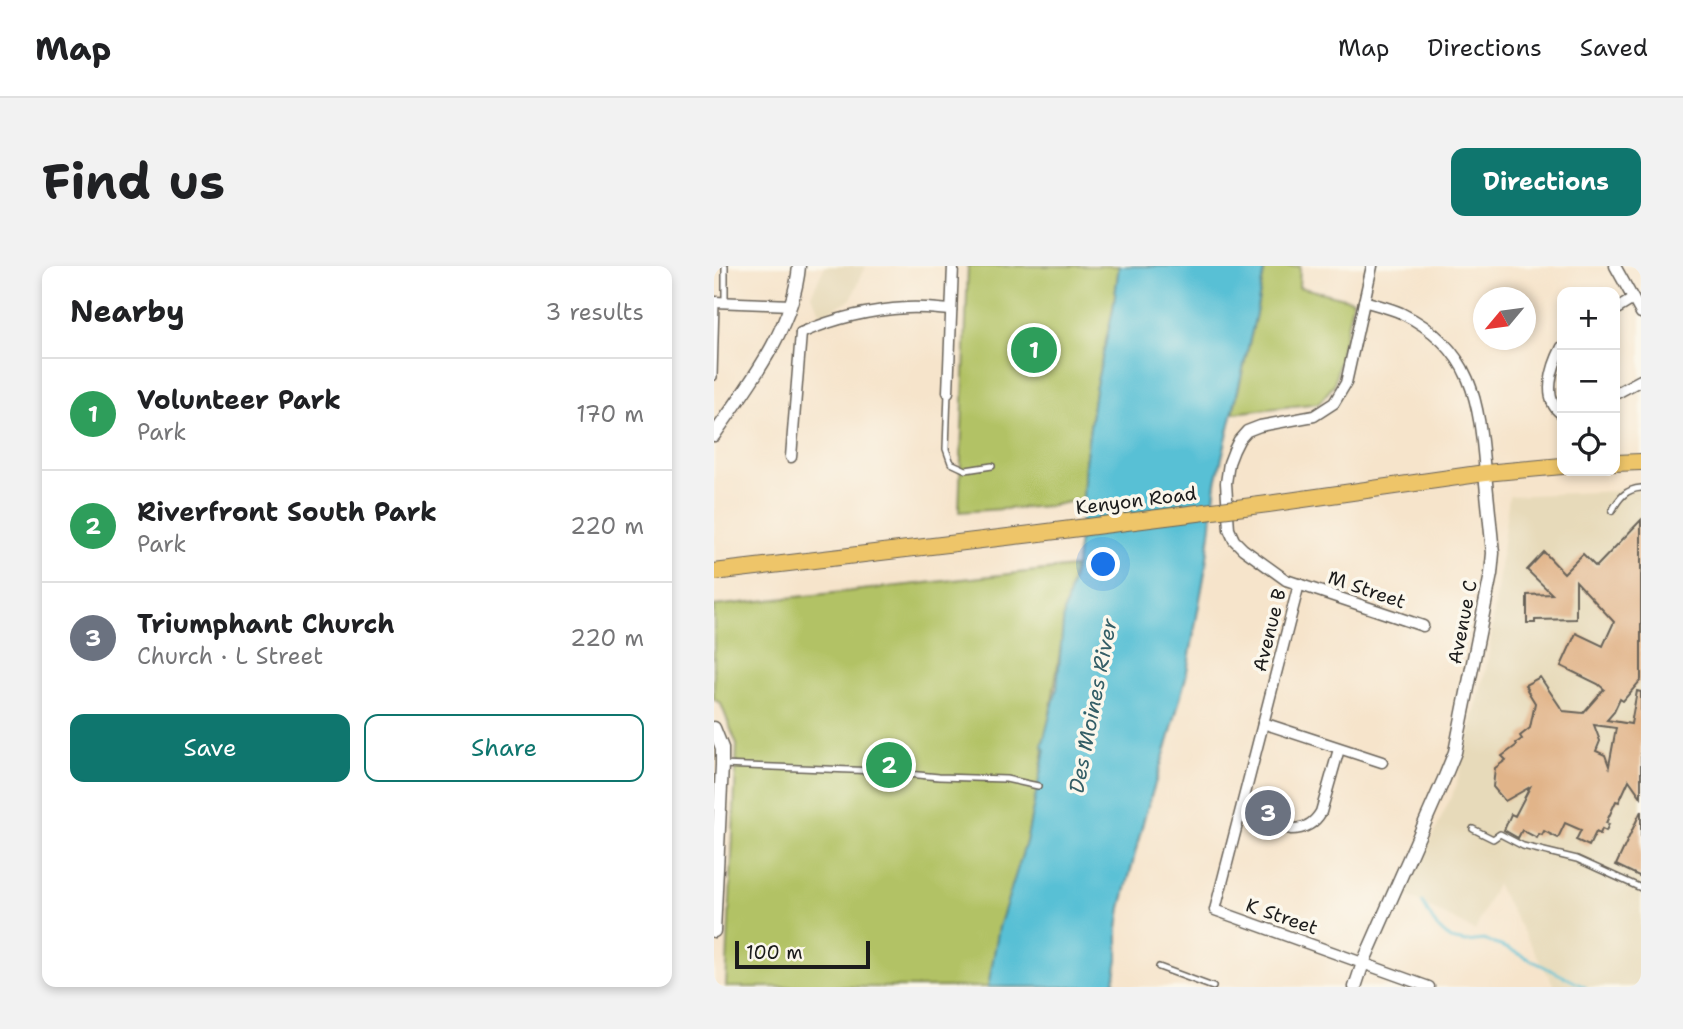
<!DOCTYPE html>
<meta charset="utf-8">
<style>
body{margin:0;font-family:"Shantell Sans",sans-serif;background:#f2f2f2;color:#202124}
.controls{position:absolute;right:21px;top:21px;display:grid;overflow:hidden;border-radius:14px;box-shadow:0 4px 10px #0003}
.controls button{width:63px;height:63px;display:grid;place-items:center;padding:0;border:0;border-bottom:2px solid #e0e0e0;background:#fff;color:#202124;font:35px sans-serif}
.compass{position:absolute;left:759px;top:21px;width:63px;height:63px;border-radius:50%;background:#fff;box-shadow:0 4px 10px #0003;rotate:241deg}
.scale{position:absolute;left:21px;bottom:18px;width:135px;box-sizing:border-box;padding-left:7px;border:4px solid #1c1c1c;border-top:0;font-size:19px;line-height:24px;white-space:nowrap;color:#1c1c1c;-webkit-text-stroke:5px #fbf7ec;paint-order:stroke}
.you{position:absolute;left:390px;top:299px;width:24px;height:24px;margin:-18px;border:5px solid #fff;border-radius:50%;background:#1a73e8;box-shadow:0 0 0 10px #1a73e833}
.badge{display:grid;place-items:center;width:46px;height:46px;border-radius:50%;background:#0f766e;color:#fff;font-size:23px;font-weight:700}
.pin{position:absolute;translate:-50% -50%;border:4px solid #fff;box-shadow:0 2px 7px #0006}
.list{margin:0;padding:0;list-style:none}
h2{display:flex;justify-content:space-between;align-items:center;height:91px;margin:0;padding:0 28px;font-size:30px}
h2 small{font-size:23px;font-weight:400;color:#757577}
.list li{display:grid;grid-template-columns:46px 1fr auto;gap:21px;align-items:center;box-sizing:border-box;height:112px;padding:0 28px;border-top:2px solid #e0e0e0}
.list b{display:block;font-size:26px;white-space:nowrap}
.list p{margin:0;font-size:23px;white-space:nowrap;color:#757577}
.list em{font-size:23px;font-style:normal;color:#757577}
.actions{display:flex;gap:14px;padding:21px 28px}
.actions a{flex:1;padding:16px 0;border:2px solid #0f766e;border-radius:14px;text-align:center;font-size:24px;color:#0f766e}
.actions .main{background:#0f766e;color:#fff}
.icon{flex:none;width:38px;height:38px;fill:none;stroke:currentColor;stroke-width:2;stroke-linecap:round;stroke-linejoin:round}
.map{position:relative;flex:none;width:927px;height:721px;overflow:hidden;border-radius:14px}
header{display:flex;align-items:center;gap:42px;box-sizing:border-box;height:98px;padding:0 35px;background:#fff;border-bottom:2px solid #e0e0e0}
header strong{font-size:33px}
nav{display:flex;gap:38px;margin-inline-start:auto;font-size:24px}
.intro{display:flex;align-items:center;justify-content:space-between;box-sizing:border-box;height:168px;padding:0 42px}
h1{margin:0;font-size:49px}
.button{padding:18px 32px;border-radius:14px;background:#0f766e;color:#fff;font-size:24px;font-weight:700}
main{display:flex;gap:42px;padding:0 42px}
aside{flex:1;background:#fff;border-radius:14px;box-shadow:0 4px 10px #0003}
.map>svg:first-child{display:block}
</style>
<header>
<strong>Map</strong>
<nav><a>Map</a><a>Directions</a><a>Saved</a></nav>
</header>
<div class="intro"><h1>Find us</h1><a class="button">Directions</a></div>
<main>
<aside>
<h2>Nearby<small>3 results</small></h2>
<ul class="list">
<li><span class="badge" style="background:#2e9e5b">1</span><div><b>Volunteer Park</b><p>Park</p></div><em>170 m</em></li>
<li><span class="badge" style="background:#2e9e5b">2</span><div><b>Riverfront South Park</b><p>Park</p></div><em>220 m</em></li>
<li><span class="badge" style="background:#6b7280">3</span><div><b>Triumphant Church</b><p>Church · L Street</p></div><em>220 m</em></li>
</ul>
<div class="actions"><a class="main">Save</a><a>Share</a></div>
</aside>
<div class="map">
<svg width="927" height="721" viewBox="0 0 927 721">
<rect width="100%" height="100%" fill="#fbf7ec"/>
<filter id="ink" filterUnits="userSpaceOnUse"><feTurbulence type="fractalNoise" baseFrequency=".0143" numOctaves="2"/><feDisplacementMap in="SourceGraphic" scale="14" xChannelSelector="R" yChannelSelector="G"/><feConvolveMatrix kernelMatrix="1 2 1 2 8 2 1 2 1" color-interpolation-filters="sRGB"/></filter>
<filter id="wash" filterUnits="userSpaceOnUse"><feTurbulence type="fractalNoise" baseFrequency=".00686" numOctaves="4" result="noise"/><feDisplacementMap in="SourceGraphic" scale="28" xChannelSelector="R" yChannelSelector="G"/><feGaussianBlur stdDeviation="1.57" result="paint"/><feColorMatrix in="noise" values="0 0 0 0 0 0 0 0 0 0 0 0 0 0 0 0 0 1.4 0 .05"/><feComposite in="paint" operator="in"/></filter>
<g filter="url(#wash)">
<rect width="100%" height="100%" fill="#f6e4cb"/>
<g fill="#e7daba">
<path d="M111 0H152L137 33 108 49 97 29Z"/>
<path d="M927 224V721H841L782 618 761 665 692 629 742 520 774 394 795 230Z"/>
</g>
<g fill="#b2c265" stroke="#676f40" stroke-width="2">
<path d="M254 0H405L399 44 381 124 371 197 369 233 336 240 245 246Z"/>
<path d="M551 0H586L585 21 639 34 620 119 605 137 519 147 541 52Z"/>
<path d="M360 301 324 520 281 721H12L23 479 7 438 0 433V340Z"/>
</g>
<path fill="#58c0d5" stroke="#3a6e78" stroke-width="2" d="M405 0H551L541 52 502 217 492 300 472 411 455 473 430 553 407 642 404 662V693L399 721H274L285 661 312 576 331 484 328 480 343 422 350 346 362 300 369 233 371 197 381 124 399 44Z"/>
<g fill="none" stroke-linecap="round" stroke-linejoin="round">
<path stroke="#58c0d5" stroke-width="2.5" d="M708 636 722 660 736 673 752 676 770 674 795 683 871 721"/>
</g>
<g id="blocks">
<g fill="#e1b489" fill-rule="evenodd">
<path d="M927 254V414L909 435 906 433 900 446 893 454 917 458 923 425 927 426V531L915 514 905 536 902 535 892 557 895 558 892 565 888 563 886 568 882 566 875 580 862 574 867 564 851 557 844 572 830 565 828 569 825 568 823 572 808 564 804 572 790 564 797 548 801 550 816 521 791 535 779 521 781 502 792 494 788 490 803 479 802 477 808 473 806 470 816 462 821 437 813 424 814 423 811 419 826 411 849 445 869 447 890 423 884 418 847 400 862 367 889 380 900 356 862 315V353L821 354V357H813V329L838 328 813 304 830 286 850 307 869 288 882 301ZM880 459 902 462 895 500 891 489 882 485 886 475Z"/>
<path d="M927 545V611L902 599Z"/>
</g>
</g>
</g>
<g filter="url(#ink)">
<use href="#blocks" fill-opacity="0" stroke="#686259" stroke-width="2"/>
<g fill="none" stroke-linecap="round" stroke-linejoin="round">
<defs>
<g id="service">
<path d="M11 36V0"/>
<path d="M0 111 2 36"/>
<path d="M234 126 232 183 237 197 252 204 278 200"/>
<path d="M898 245C905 232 912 223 927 222"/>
<path d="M8 499 163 505 225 511 292 513 324 520"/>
<path d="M759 563 779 573 786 568 809 580 863 593 927 622"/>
<path d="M445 701 499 721"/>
</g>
<g id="minor">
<path d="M658 0 632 117 620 137 600 150 546 160 533 165 525 174 520 184 515 197 512 217 515 263 520 274 529 283 572 314 709 360"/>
<path d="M901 0 927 47"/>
<path d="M650 35C662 39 676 42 687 47 759 82 765 135 771 207"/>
<path d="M0 36 77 39"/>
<path d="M901 44 919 33"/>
<path d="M87 67C121 52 155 44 193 42 208 41 223 43 237 44"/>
<path d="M848 81C838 100 827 134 848 148"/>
<path d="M234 126 239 0"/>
<path d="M901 128 927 114"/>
<path d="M77 191 87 67"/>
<path d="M585 318 501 644 715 721"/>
<path d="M549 457 668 496"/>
<path d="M526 551 577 563C591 563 600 558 607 546L625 483"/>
</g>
<g id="tertiary">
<path d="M0 169C34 120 80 61 85 0"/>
<path d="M0 462 8 482V499L0 665"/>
<path d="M641 721 649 697 730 513 741 486 777 308 779 287 771 207"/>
</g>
<g id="primary">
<path d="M901 197 927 196"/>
<path d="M554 238 771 207 848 200"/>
<path d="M0 306 318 268"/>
</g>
</defs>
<use href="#service" stroke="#686259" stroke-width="8"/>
<use href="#minor" stroke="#686259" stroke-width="13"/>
<use href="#tertiary" stroke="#686259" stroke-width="15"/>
<use href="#primary" stroke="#686259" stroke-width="18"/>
<use href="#service" stroke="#fff" stroke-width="5"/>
<use href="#minor" stroke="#fff" stroke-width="10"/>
<use href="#tertiary" stroke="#fff" stroke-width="12"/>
<use href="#primary" stroke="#eec569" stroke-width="16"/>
<defs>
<path id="primary-bridge" d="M318 268 554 238"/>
</defs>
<use href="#primary-bridge" stroke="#686259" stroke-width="18" stroke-linecap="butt"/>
<use href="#primary-bridge" stroke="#eec569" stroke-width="16"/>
</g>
</g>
<g text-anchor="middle" stroke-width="7" stroke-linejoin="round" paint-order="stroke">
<g font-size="19" fill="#1c1c1c" stroke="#fbf7ec">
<text transform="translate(422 234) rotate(-7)" y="7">Kenyon Road</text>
<text transform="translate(653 323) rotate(19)" y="7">M Street</text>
<text transform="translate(748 356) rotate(-79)" y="7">Avenue C</text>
<text transform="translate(555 364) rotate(-76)" y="7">Avenue B</text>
<text transform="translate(568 650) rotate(19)" y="7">K Street</text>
</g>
<g font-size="21" font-style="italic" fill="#345e66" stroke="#fbf7ec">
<text transform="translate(379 440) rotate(-79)" y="7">Des Moines River</text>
</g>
</g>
</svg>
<div class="controls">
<button>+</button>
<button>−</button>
<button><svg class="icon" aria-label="locate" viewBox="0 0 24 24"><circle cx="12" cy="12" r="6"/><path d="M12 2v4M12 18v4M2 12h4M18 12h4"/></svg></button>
</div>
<svg class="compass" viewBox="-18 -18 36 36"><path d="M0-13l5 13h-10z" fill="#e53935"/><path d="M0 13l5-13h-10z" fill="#757577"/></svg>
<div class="scale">100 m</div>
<div class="you"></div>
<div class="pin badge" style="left:320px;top:84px;background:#2e9e5b">1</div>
<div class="pin badge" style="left:175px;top:499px;background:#2e9e5b">2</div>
<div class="pin badge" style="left:554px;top:547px;background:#6b7280">3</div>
</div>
</main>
